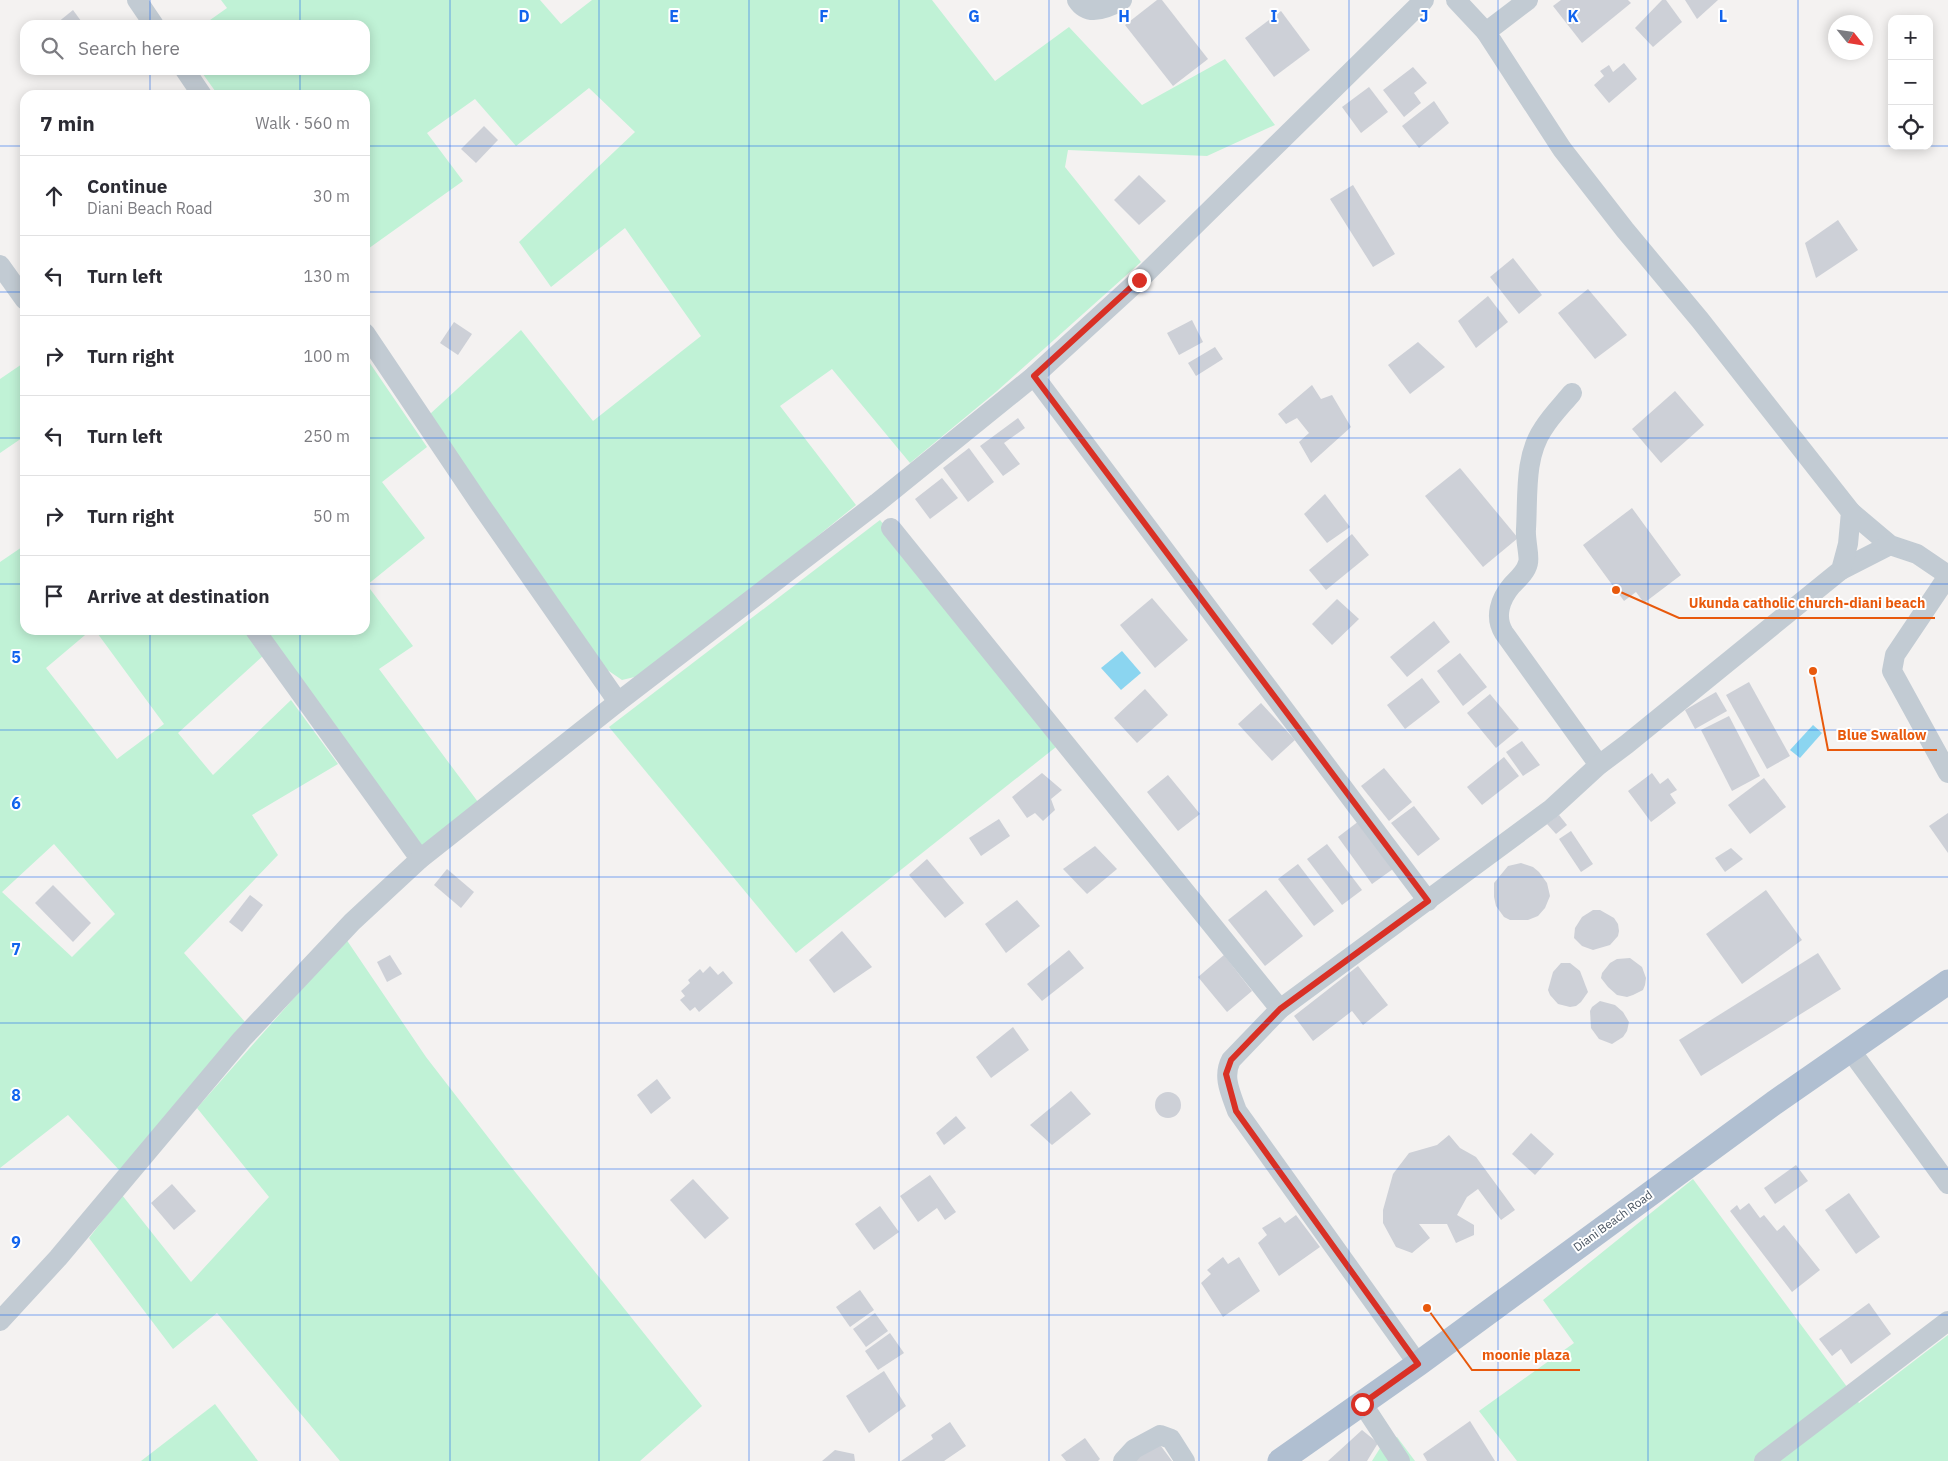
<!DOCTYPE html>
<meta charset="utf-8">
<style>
body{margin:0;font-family:"IBM Plex Sans",sans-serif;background:#f2f2f3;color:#2b2b33}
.controls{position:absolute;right:15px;top:15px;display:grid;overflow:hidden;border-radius:10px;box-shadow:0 2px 12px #0003}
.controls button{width:45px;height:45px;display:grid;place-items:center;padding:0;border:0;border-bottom:1px solid #e1e1e2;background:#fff;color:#2b2b33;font:25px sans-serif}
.compass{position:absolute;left:1828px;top:15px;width:45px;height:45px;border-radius:50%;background:#fff;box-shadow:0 2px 12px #0003;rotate:120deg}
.stop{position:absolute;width:15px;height:15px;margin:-11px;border:4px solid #d93025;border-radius:50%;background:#fff}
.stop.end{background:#d93025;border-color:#fff;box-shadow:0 1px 5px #0008}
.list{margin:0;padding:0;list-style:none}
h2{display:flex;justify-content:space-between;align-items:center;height:65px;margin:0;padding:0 20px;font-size:21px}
h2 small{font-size:16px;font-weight:400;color:#7c7c81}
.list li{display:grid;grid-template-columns:32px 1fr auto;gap:15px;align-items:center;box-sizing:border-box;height:80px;padding:0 20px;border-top:1px solid #e1e1e2}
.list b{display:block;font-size:19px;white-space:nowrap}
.list p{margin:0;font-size:16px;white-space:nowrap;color:#7c7c81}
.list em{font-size:16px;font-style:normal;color:#7c7c81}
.icon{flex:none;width:28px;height:28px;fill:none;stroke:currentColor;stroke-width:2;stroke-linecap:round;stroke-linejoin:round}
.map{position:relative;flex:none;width:1948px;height:1461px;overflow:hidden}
.search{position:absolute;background:#fff;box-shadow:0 2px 12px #0003;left:20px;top:20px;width:350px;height:55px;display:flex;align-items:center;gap:12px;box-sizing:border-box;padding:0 18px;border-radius:15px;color:#7c7c81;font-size:19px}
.panel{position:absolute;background:#fff;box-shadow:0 2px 12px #0003;left:20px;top:90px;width:350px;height:545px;border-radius:15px}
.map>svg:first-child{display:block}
</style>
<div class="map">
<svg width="1948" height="1461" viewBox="0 0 1948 1461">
<rect width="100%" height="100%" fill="#f4f2f1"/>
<g fill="#c0f2d6" fill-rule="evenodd">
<path d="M221 0H540L561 24 592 0H932L995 81 1069 27 1142 105 1225 59 1275 125 1207 156 1068 150 1065 167 1141 262 997 391 910 463 832 369 780 406 856 505 647 674 622 680 600 665 430 414 521 330 593 421 701 336 625 228 551 287 519 242 635 132 589 88 516 146 475 99 427 133 463 181 365 251V95H218L200 70H365V25H203L227 8Z"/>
<path d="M365 356 427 447 382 482 425 538 367 585 413 646 379 669 481 806 423 848 264 630H365Z"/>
<path d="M25 362V436L0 453V379Z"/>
<path d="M880 520 1056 747 796 953 609 727Z"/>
<path d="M25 545V630H91L46 668 117 759 164 724 95 630H246L264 655 178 733 213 775 291 700 338 764 252 815 278 855 184 953 246 1023 120 1171 68 1115 0 1168V562ZM54 844 115 914 72 957 2 892Z"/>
<path d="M346 939 426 1057 508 1163 702 1406 640 1461H340L217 1313 173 1349 89 1238 122 1195 191 1282 269 1197 197 1108Z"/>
<path d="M1693 1179 1859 1403 1948 1335V1461H1517L1479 1411 1574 1343 1543 1300Z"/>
<path d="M215 1404 258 1461H141Z"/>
<path d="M1397 1437 1415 1461H1372L1382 1445Z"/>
</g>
<g fill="#8bd5f0">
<path d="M1122 651 1141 673 1121 690 1101 668Z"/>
<path d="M1813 725 1822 733 1800 758 1790 750Z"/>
</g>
<g fill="#cdd0d7">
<path d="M1157 0H1162L1208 59 1173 86 1125 25Z"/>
<path d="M1561 0H1628L1631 3 1582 43 1553 6Z"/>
<path d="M1662 0H1666L1682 22 1653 47 1635 28Z"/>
<path d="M1685 0H1718L1697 19Z"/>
<path d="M73 10 84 25H59L57 23Z"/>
<path d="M1281 11 1310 50 1274 77 1245 38Z"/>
<path d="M1624 63 1637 79 1609 103 1594 85 1604 76 1600 71 1609 65 1613 72Z"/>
<path d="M1413 67 1427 83 1414 93 1421 103 1404 117 1383 90Z"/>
<path d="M87 70H97L92 75Z"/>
<path d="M1369 87 1388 112 1361 133 1342 107Z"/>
<path d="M1434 101 1449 123 1419 148 1402 126Z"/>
<path d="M484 126 498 140 476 163 461 149Z"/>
<path d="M1139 175 1166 201 1139 225 1114 200Z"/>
<path d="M1353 185 1395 254 1373 267 1330 199Z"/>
<path d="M1838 220 1858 250 1816 278 1805 243Z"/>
<path d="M1513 258 1542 295 1519 314 1490 277Z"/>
<path d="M1588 289 1627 335 1595 359 1558 313Z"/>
<path d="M1488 296 1508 322 1476 348 1458 321Z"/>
<path d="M1192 320 1203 342 1179 355 1167 333Z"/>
<path d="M454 322 472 334 458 355 440 343Z"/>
<path d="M1418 342 1445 367 1410 394 1388 365Z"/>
<path d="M1215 347 1223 359 1196 376 1188 363Z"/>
<path d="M1312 385 1321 399 1332 395 1351 427 1311 463 1299 442 1309 433 1297 418 1286 424 1278 414Z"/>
<path d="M1675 391 1704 425 1661 463 1632 429Z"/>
<path d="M1018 418 1025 428 1004 443 1020 464 1003 476 980 446Z"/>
<path d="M969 448 994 482 968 502 943 468Z"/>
<path d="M1460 468 1518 538 1483 567 1425 496Z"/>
<path d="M942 478 958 498 930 519 915 499Z"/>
<path d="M1325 494 1350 527 1327 543 1304 514Z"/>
<path d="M1632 508 1681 575 1644 603 1636 592 1624 601 1583 545Z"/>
<path d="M1352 534 1369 555 1326 590 1309 570Z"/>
<path d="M1152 598 1188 640 1155 668 1120 625Z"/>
<path d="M1337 599 1359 619 1332 645 1312 624Z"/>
<path d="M1434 621 1450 642 1407 677 1390 657Z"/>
<path d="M1460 653 1487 687 1463 706 1437 671Z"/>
<path d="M1422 678 1440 702 1405 729 1387 705Z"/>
<path d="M1749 682 1790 756 1767 769 1726 695Z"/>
<path d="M1145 689 1168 715 1137 743 1114 718Z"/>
<path d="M1716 692 1727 711 1695 729 1685 710Z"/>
<path d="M1490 694 1519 729 1496 748 1467 713Z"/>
<path d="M1261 703 1295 740 1272 761 1238 724Z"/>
<path d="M1729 716 1760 776 1732 791 1701 730Z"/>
<path d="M1522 741 1540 765 1523 776 1506 752Z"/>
<path d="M1504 757 1519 776 1482 805 1467 787Z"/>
<path d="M1384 768 1412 802 1389 821 1361 786Z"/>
<path d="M1042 773 1062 790 1051 799 1055 810 1043 821 1035 813 1027 818 1012 797Z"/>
<path d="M1652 773 1660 784 1668 778 1677 790 1670 794 1676 803 1651 822 1628 791Z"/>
<path d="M1168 775 1200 814 1178 831 1147 792Z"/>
<path d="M1764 778 1786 807 1750 834 1728 805Z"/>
<path d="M1414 806 1440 839 1418 856 1391 823Z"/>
<path d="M1948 813V853L1929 826Z"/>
<path d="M1559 815 1567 825 1556 834 1547 824Z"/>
<path d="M999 819 1010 836 981 856 969 838Z"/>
<path d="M1359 821 1393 869 1372 884 1338 837Z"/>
<path d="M1571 831 1593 864 1581 872 1559 839Z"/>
<path d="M1327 844 1362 890 1342 905 1307 859Z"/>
<path d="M1095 846 1117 869 1087 894 1063 869Z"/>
<path d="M1731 848 1743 859 1725 872 1715 858Z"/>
<path d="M927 859 964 903 945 918 909 875Z"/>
<path d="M1521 863 1533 867 1539 872 1547 883 1550 896 1545 908 1538 916 1528 920H1510L1504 917 1496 906 1494 897V883L1508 866Z"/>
<path d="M1298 864 1334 911 1314 926 1278 879Z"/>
<path d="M447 869 474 892 461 908 434 885Z"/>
<path d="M53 885 91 923 73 942 35 903Z"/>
<path d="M1266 890 1303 936 1265 966 1228 920Z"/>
<path d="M1766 890 1802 940 1742 984 1706 934Z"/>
<path d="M250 895 263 905 242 932 229 922Z"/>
<path d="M1017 900 1040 926 1006 953 985 924Z"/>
<path d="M1593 910H1600L1614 918 1618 924 1619 931 1618 936 1610 945 1593 950 1582 946 1574 938 1575 928 1582 917Z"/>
<path d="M842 931 872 967 834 993 809 960Z"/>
<path d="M1069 950 1084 968 1042 1001 1027 984Z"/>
<path d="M1818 953 1841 989 1701 1076 1679 1040Z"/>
<path d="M390 955 402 974 387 982 377 962Z"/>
<path d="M1224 955 1252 991 1227 1012 1198 977Z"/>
<path d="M1630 958 1642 967 1646 978 1645 985 1643 990 1633 995 1627 997 1617 995 1608 987 1601 978 1602 973 1610 963 1617 959Z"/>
<path d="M1561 963H1570L1580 971 1588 992 1581 1002 1576 1006 1570 1007 1558 1004 1550 995 1548 990 1553 972Z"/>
<path d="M710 966 718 975 723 971 733 983 699 1012 695 1007 690 1011 680 1000 685 996 681 991 690 983 688 980 700 969 703 973Z"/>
<path d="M1358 966 1388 1005 1363 1025 1352 1011 1313 1041 1294 1016Z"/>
<path d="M1600 1001 1615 1005 1623 1012 1629 1022 1627 1031 1623 1037 1612 1044 1599 1039 1591 1028 1590 1011 1592 1007Z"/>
<path d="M1013 1027 1029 1050 991 1078 976 1057Z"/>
<path d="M657 1079 671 1098 651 1114 637 1095Z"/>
<path d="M1071 1091 1091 1114 1052 1145 1030 1125Z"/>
<circle cx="1168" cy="1105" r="13"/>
<path d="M956 1116 966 1128 944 1145 936 1133Z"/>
<path d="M1531 1133 1554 1154 1535 1175 1512 1154Z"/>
<path d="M1449 1135 1460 1148 1476 1157 1515 1210 1501 1220 1478 1189 1467 1197 1457 1215 1474 1225V1235L1456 1243 1447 1224H1419L1430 1238 1412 1253 1396 1247 1383 1223V1210L1393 1174 1409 1153 1437 1145Z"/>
<path d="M1796 1165 1808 1181 1775 1204 1764 1188Z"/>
<path d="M930 1175 956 1212 945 1220 937 1208 918 1222 900 1196Z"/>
<path d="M693 1179 729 1218 705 1239 670 1200Z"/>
<path d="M172 1184 196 1211 174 1230 151 1203Z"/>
<path d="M1849 1193 1880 1237 1856 1254 1825 1210Z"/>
<path d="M1749 1203 1760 1218 1764 1215 1777 1231 1784 1225 1820 1270 1792 1292 1730 1211 1737 1205 1740 1210Z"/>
<path d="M880 1206 899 1232 874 1250 855 1224Z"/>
<path d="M1296 1215 1320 1247 1279 1276 1258 1243 1267 1235 1262 1228 1280 1217 1285 1223Z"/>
<path d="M1223 1257 1228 1264 1239 1257 1260 1291 1223 1317 1201 1283 1211 1274 1207 1270Z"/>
<path d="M860 1290 874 1310 850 1327 836 1307Z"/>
<path d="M1869 1303 1891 1334 1851 1364 1841 1349 1832 1356 1819 1339Z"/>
<path d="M875 1313 888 1331 866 1347 853 1329Z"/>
<path d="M890 1333 904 1353 878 1370 865 1351Z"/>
<path d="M884 1371 906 1406 869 1433 846 1396Z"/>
<path d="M1470 1421 1495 1461H1427L1423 1454Z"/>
<path d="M950 1422 966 1446 944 1461H901L933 1439 931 1435Z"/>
<path d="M1362 1430 1378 1443 1367 1461H1328Z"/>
<path d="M1085 1438 1100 1459 1098 1461H1066L1061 1455Z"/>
<path d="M1158 1442 1172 1461H1133Z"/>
<path d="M835 1450 854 1454 855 1461H822Z"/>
</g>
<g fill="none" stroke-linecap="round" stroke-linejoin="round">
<g stroke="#c2cbd3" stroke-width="20">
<path d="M137 0 154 25"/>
<path d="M1077 0C1088 17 1107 9 1122 0"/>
<path d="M1456 0 1486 32"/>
<path d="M185 70 202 95"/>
<path d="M0 265 25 300"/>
<path d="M365 333 480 504 618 702"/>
<path d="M1034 376 1428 901"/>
<path d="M1572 393C1562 405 1551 416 1543 429 1524 457 1528 497 1526 529 1525 539 1530 557 1528 563 1526 572 1518 579 1512 585 1500 599 1494 617 1504 633L1599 765"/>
<path d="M1851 512 1890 545 1917 554 1948 575"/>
<path d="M891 528 1280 1009"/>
<path d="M1841 570 1890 545"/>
<path d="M1948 576 1895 655 1892 671 1948 773"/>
<path d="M255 630 420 859"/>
<path d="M1851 1051 1948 1184"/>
<path d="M0 1321 58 1258 242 1039 352 922 420 859 618 702 877 503 1034 376 1139 280 1424 0"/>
<path d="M1418 1364 1237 1111C1231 1094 1222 1077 1231 1060L1280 1009 1551 809 1599 765 1627 744 1841 570 1848 544 1851 512 1700 320 1625 230 1562 149 1486 32 1528 0"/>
<path d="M1362 1403 1400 1461"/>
<path d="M1123 1461 1134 1449 1160 1435 1171 1439 1185 1461"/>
<path d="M1764 1461 1948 1321"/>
</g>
<path stroke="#b0bfd1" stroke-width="25" d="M1280 1461 1418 1364 1774 1103 1948 982"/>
</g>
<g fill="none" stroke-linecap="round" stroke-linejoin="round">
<path stroke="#d93025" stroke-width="6" d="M1139 280 1034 376 1428 901 1280 1009 1231 1060 1226 1074 1236 1111 1418 1364 1362 1404"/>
</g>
<path fill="none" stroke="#1264ed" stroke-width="1" stroke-opacity="0.55" d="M150 0V25M300 0V25M450 0V1461M599 0V1461M749 0V1461M899 0V1461M1049 0V1461M1199 0V1461M1349 0V1461M1498 0V1461M1648 0V1461M1798 0V1461M150 70V95M300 70V95M0 146H25M365 146H1892M1929 146H1948M0 292H25M365 292H1948M0 438H25M365 438H1948M0 584H25M365 584H1948M150 630V1461M300 630V1461M0 730H1948M0 877H1948M0 1023H1948M0 1169H1948M0 1315H1948"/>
<g text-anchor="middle" stroke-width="4" stroke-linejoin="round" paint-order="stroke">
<g font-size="12" fill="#485360" stroke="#fff">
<text transform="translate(1613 1221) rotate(-36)" y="4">Diani Beach Road</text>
</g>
</g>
<g font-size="16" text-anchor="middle" font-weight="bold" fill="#1264ed" stroke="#fff" stroke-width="4" stroke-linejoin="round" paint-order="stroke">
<text x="524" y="22">D</text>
<text x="674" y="22">E</text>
<text x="824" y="22">F</text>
<text x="974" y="22">G</text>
<text x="1124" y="22">H</text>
<text x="1274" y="22">I</text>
<text x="1424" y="22">J</text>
<text x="1573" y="22">K</text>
<text x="1723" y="22">L</text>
<text x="16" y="663">5</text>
<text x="16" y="809">6</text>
<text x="16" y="955">7</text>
<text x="16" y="1101">8</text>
<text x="16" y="1248">9</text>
</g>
<path fill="none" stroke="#e8590c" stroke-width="2" d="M1616 590L1679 618H1935M1813 671L1828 750H1937M1427 1308L1472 1370H1580"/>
<g fill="#e8590c" stroke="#fff" stroke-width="2">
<circle cx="1616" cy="590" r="5"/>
<circle cx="1813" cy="671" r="5"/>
<circle cx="1427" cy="1308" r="5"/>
</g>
<g font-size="14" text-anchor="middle" font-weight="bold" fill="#e8590c" stroke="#fff" stroke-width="4" stroke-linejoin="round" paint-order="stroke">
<text x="1807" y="608">Ukunda catholic church-diani beach</text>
<text x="1882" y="740">Blue Swallow</text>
<text x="1526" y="1360">moonie plaza</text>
</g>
</svg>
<div class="controls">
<button>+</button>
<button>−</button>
<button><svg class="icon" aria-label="locate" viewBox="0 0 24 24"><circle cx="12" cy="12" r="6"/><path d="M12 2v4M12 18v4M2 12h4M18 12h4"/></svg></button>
</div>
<svg class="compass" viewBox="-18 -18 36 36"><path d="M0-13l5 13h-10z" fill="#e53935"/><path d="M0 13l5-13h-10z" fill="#7c7c81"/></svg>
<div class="stop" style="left:1362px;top:1404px"></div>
<div class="stop end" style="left:1139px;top:280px"></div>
<div class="search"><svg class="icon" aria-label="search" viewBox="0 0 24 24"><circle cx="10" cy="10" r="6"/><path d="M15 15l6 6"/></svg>Search here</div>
<section class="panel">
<h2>7 min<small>Walk · 560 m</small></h2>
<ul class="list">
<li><svg class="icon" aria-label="ahead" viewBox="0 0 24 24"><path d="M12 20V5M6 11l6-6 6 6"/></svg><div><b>Continue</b><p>Diani Beach Road</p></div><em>30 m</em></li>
<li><svg class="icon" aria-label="left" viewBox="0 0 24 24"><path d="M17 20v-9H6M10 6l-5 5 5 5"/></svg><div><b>Turn left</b></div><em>130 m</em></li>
<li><svg class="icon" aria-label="right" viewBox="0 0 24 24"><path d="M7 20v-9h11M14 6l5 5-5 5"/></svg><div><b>Turn right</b></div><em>100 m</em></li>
<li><svg class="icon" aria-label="left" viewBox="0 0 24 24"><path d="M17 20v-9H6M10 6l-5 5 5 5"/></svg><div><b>Turn left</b></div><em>250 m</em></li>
<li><svg class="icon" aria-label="right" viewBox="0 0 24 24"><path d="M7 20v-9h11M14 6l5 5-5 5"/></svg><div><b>Turn right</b></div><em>50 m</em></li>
<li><svg class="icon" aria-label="arrive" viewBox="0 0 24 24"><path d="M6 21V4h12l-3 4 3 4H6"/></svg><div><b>Arrive at destination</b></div></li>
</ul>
</section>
</div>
